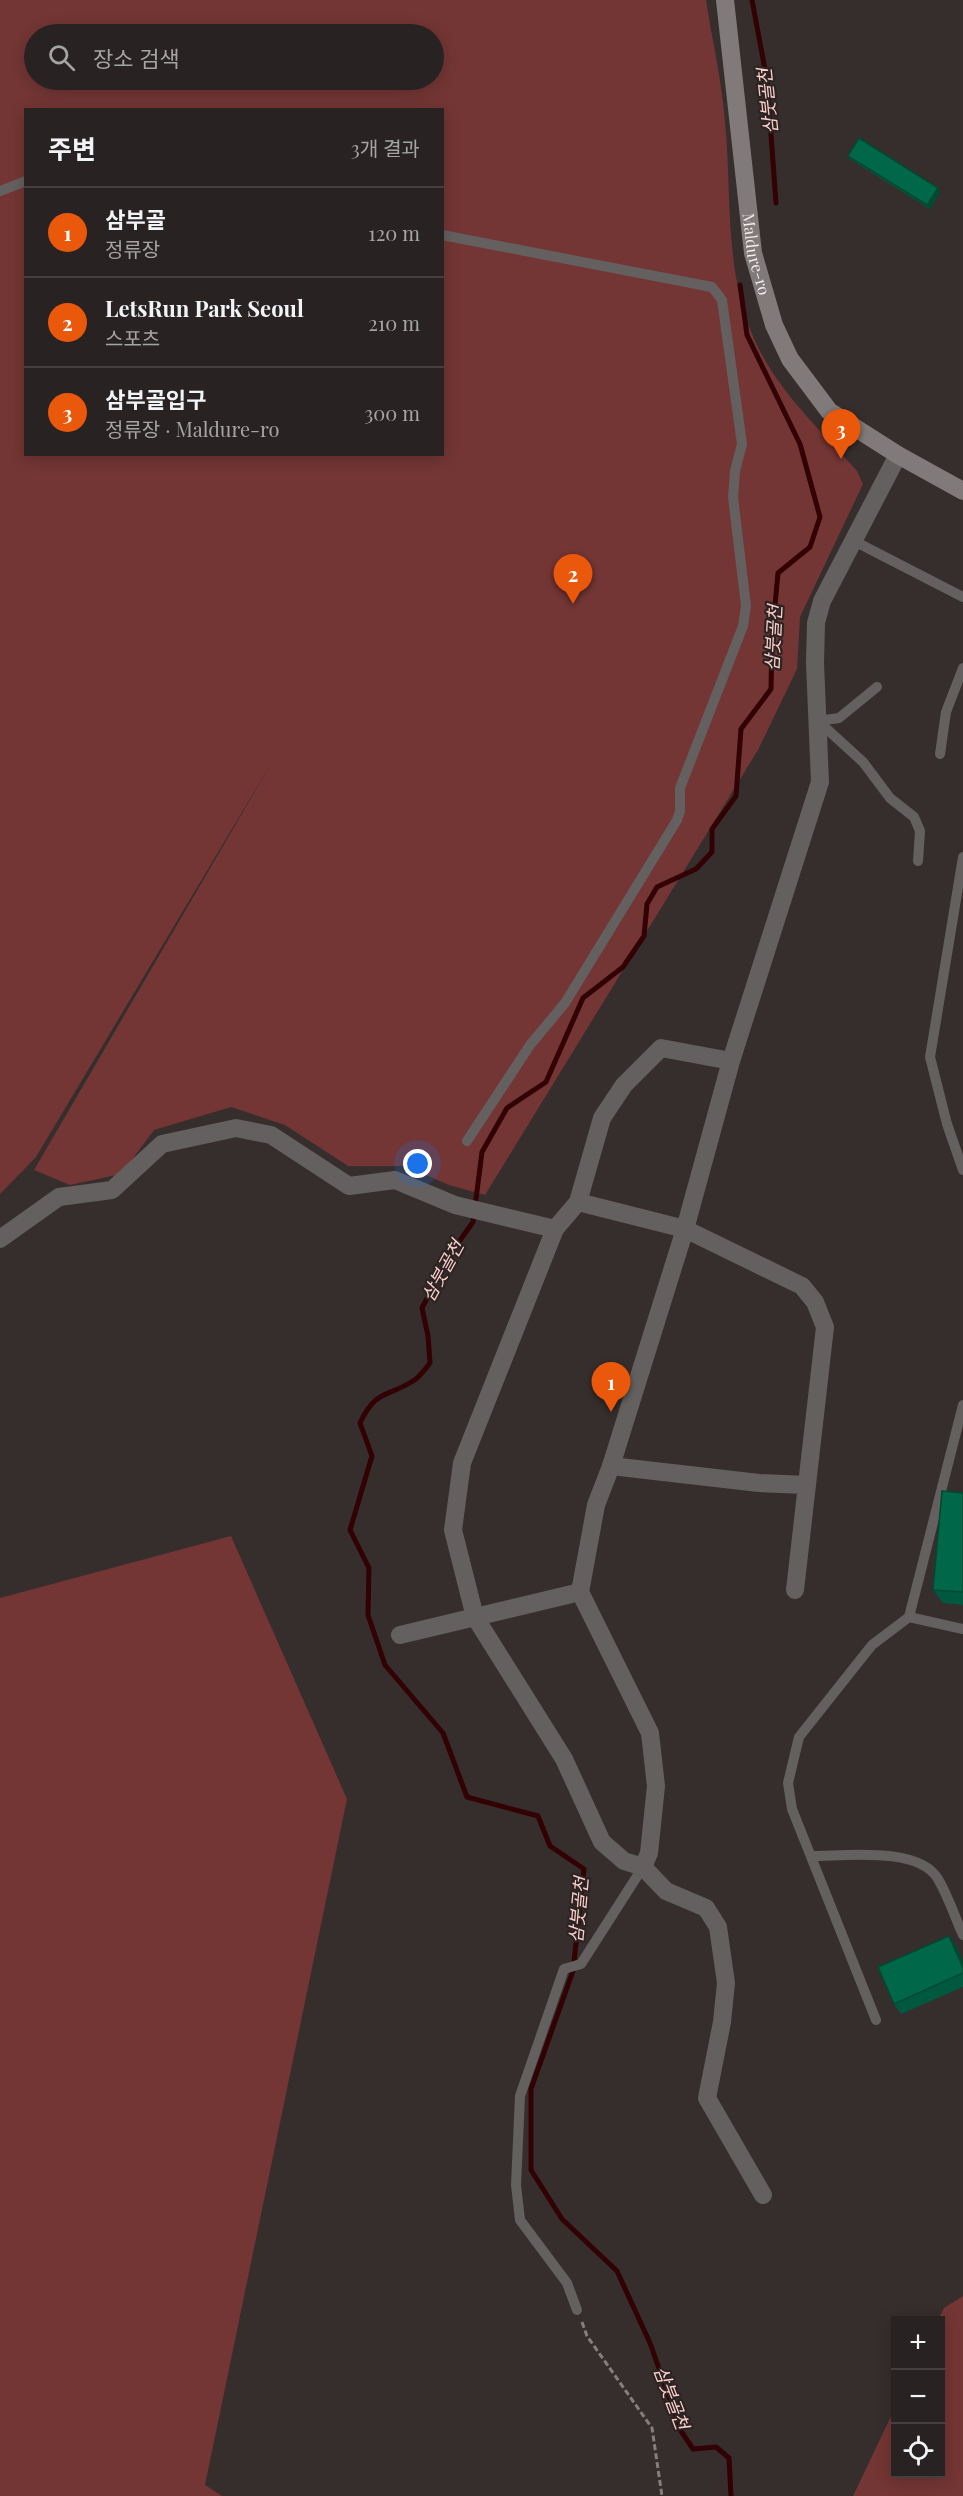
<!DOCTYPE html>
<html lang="ko">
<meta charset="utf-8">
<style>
body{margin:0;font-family:"Playfair Display","Noto Sans KR",serif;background:#342f2f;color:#f1f3f6}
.controls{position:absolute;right:18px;bottom:18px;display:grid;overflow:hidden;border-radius:0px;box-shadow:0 3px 15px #0003}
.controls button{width:54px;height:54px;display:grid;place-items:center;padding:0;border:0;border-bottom:2px solid #443f40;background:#282222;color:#f1f3f6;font:30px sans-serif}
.you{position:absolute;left:418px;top:1164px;width:21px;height:21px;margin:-15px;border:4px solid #fff;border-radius:50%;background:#1a73e8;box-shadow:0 0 0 9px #1a73e833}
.badge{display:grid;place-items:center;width:39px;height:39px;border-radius:50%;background:#ea580c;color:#fff;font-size:20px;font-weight:700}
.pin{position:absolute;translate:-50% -50px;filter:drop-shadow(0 2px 3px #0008)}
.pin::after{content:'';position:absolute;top:32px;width:21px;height:18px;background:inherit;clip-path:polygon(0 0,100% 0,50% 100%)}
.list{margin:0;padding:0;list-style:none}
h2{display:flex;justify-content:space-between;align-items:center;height:78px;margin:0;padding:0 24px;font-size:26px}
h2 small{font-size:20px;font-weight:400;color:#a5a4a5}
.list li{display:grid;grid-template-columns:39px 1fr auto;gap:18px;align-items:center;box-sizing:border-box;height:90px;padding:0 24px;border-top:2px solid #443f40}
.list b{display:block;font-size:22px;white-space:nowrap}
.list p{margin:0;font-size:20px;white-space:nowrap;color:#a5a4a5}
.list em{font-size:20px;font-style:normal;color:#a5a4a5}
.icon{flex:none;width:33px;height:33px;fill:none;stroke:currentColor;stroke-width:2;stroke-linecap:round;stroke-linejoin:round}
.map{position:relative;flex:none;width:963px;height:2496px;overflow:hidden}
.search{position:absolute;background:#282222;box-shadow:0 3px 15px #0003;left:24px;top:24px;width:420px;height:66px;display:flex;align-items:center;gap:15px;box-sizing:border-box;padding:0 21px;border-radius:33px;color:#a5a4a5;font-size:22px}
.panel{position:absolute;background:#282222;box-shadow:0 3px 15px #0003;left:24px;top:108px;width:420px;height:348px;border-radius:0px}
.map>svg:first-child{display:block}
</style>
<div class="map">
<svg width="963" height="2496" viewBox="0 0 963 2496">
<rect width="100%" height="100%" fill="#362e2d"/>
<g fill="#733634" fill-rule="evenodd">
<path d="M0 0H706C712 40 722 81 725 122 732 193 724 266 752 334 774 388 819 428 857 471L863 484 800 617 797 669 758 750 485 1195 449 1185 405 1166H348L285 1125 231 1107 154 1130 121 1174 70 1185 34 1170 275 757 36 1157 0 1194ZM34 34H434V80H34ZM26 110H442V454H26Z"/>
<path d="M231 1536 347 1799 205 2485 222 2496H0V1598Z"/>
<path d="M963 2296V2496H853L895 2408 896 2474H940V2320H938L944 2308Z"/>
</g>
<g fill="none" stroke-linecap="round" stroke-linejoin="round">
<g stroke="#320104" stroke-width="5">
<path d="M752 0 767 80 776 203"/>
<path d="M731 2496 729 2458 716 2447 693 2449 681 2431 650 2343 617 2271 562 2219 531 2170V2089L573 1971 584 1869 550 1846 538 1816 467 1797 443 1733 385 1665 368 1615 369 1568 350 1530 372 1456 360 1423C376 1389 386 1398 413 1381 420 1377 425 1369 430 1363L428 1336 422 1308 451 1253 473 1222 482 1152 507 1108 546 1082 583 998 623 967 644 936 647 904 657 887 696 869 712 852V829L736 796 741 729 771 689 772 637 778 573 810 547 820 517 800 444 747 335 740 285"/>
</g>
<path stroke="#857e7d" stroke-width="3" stroke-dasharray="6 3" stroke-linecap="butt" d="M582 2322 587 2336 652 2428 662 2496"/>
<g stroke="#64605f" stroke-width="10">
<path d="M0 191 26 181"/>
<path d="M442 235 712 287 722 300 742 444 735 471 733 497 746 606 743 626 680 788V811L677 820 565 1003 530 1045 467 1141"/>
<path d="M854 541 963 597"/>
<path d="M818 721 863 762 890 798 914 817 920 831 918 861"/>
<path d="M818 721 839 718 877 687"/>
<path d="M940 754 946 712 963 668"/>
<path d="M963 857 930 1057 947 1124 963 1170"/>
<path d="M909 1617 963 1629"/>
<path d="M811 1856C845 1856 919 1846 938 1879 948 1896 955 1917 963 1935"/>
<path d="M876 2020 792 1809 788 1783 799 1737 872 1645 909 1617 963 1405"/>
<path d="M577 2310 567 2283 520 2220 516 2185 520 2096 564 1969 581 1964 643 1867"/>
</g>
<g stroke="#64605f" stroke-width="18">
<path d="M731 1061 661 1048 624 1085 602 1118 578 1202 555 1229 462 1463 453 1530 475 1617 564 1759 602 1842 624 1861 643 1867 666 1891 706 1908 718 1927 726 1983 722 2022 707 2098 763 2195"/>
<path d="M578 1202 685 1229 802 1286 815 1302 825 1327 795 1590"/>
<path d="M0 1239 59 1197 112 1190 162 1144 236 1128 271 1135 349 1186 395 1180 455 1205 555 1229"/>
<path d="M611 1466 759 1483 806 1485"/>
<path d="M400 1635 580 1592"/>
<path d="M643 1867 649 1853 656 1786 650 1733 580 1592 596 1505 611 1466 685 1229 731 1061 820 782 815 663 816 623 822 601 898 455"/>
</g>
<path stroke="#817a7a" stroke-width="18" id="s1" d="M725 0 753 253 774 325 790 359 829 411 898 455 963 491"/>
</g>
<g fill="#00593e">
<path d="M848 156 940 192 930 209 850 159Z"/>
<path d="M963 1493V1605L943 1603 933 1590Z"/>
<path d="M956 1946 963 1961V1987L901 2014 894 2004Z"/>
</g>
<g fill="#004932">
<path d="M938 188 940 192 930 209 927 205Z"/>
<path d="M949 1936 956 1946 963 1961V1968Z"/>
</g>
<g fill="#006848" stroke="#004932" stroke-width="1.5">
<path d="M859 138 938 188 927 205 848 156Z"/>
<path d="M942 1491 963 1493V1592L933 1590Z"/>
<path d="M949 1936 963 1968V1973L894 2004 878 1967Z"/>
</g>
<g text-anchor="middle" stroke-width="4.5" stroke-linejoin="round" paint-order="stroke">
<g font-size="16" fill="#f3eded" stroke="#2c2423">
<text dy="6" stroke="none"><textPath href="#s1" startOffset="256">Maldure-ro</textPath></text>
</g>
<g font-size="18" font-style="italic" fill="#fccfcb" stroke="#2c2423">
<text transform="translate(768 101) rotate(-96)" y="6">삼붓골천</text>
<text transform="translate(774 638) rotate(-87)" y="6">삼붓골천</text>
<text transform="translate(443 1271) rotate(-61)" y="6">삼붓골천</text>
<text transform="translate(579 1910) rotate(-85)" y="6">삼붓골천</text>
<text transform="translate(671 2398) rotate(69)" y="6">삼붓골천</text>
</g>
</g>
</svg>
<div class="controls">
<button>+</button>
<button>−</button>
<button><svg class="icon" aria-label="locate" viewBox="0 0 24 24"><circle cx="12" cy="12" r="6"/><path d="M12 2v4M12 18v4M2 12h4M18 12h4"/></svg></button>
</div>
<div class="you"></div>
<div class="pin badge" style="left:611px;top:1412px">1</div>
<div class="pin badge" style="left:573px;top:604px">2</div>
<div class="pin badge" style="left:841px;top:459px">3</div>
<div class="search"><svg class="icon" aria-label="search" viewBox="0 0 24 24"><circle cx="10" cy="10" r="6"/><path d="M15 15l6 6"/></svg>장소 검색</div>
<section class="panel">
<h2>주변<small>3개 결과</small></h2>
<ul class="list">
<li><span class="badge">1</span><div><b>삼부골</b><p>정류장</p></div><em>120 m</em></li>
<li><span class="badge">2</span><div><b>LetsRun Park Seoul</b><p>스포츠</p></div><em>210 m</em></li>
<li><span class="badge">3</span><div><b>삼부골입구</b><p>정류장 · Maldure-ro</p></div><em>300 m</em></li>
</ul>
</section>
</div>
